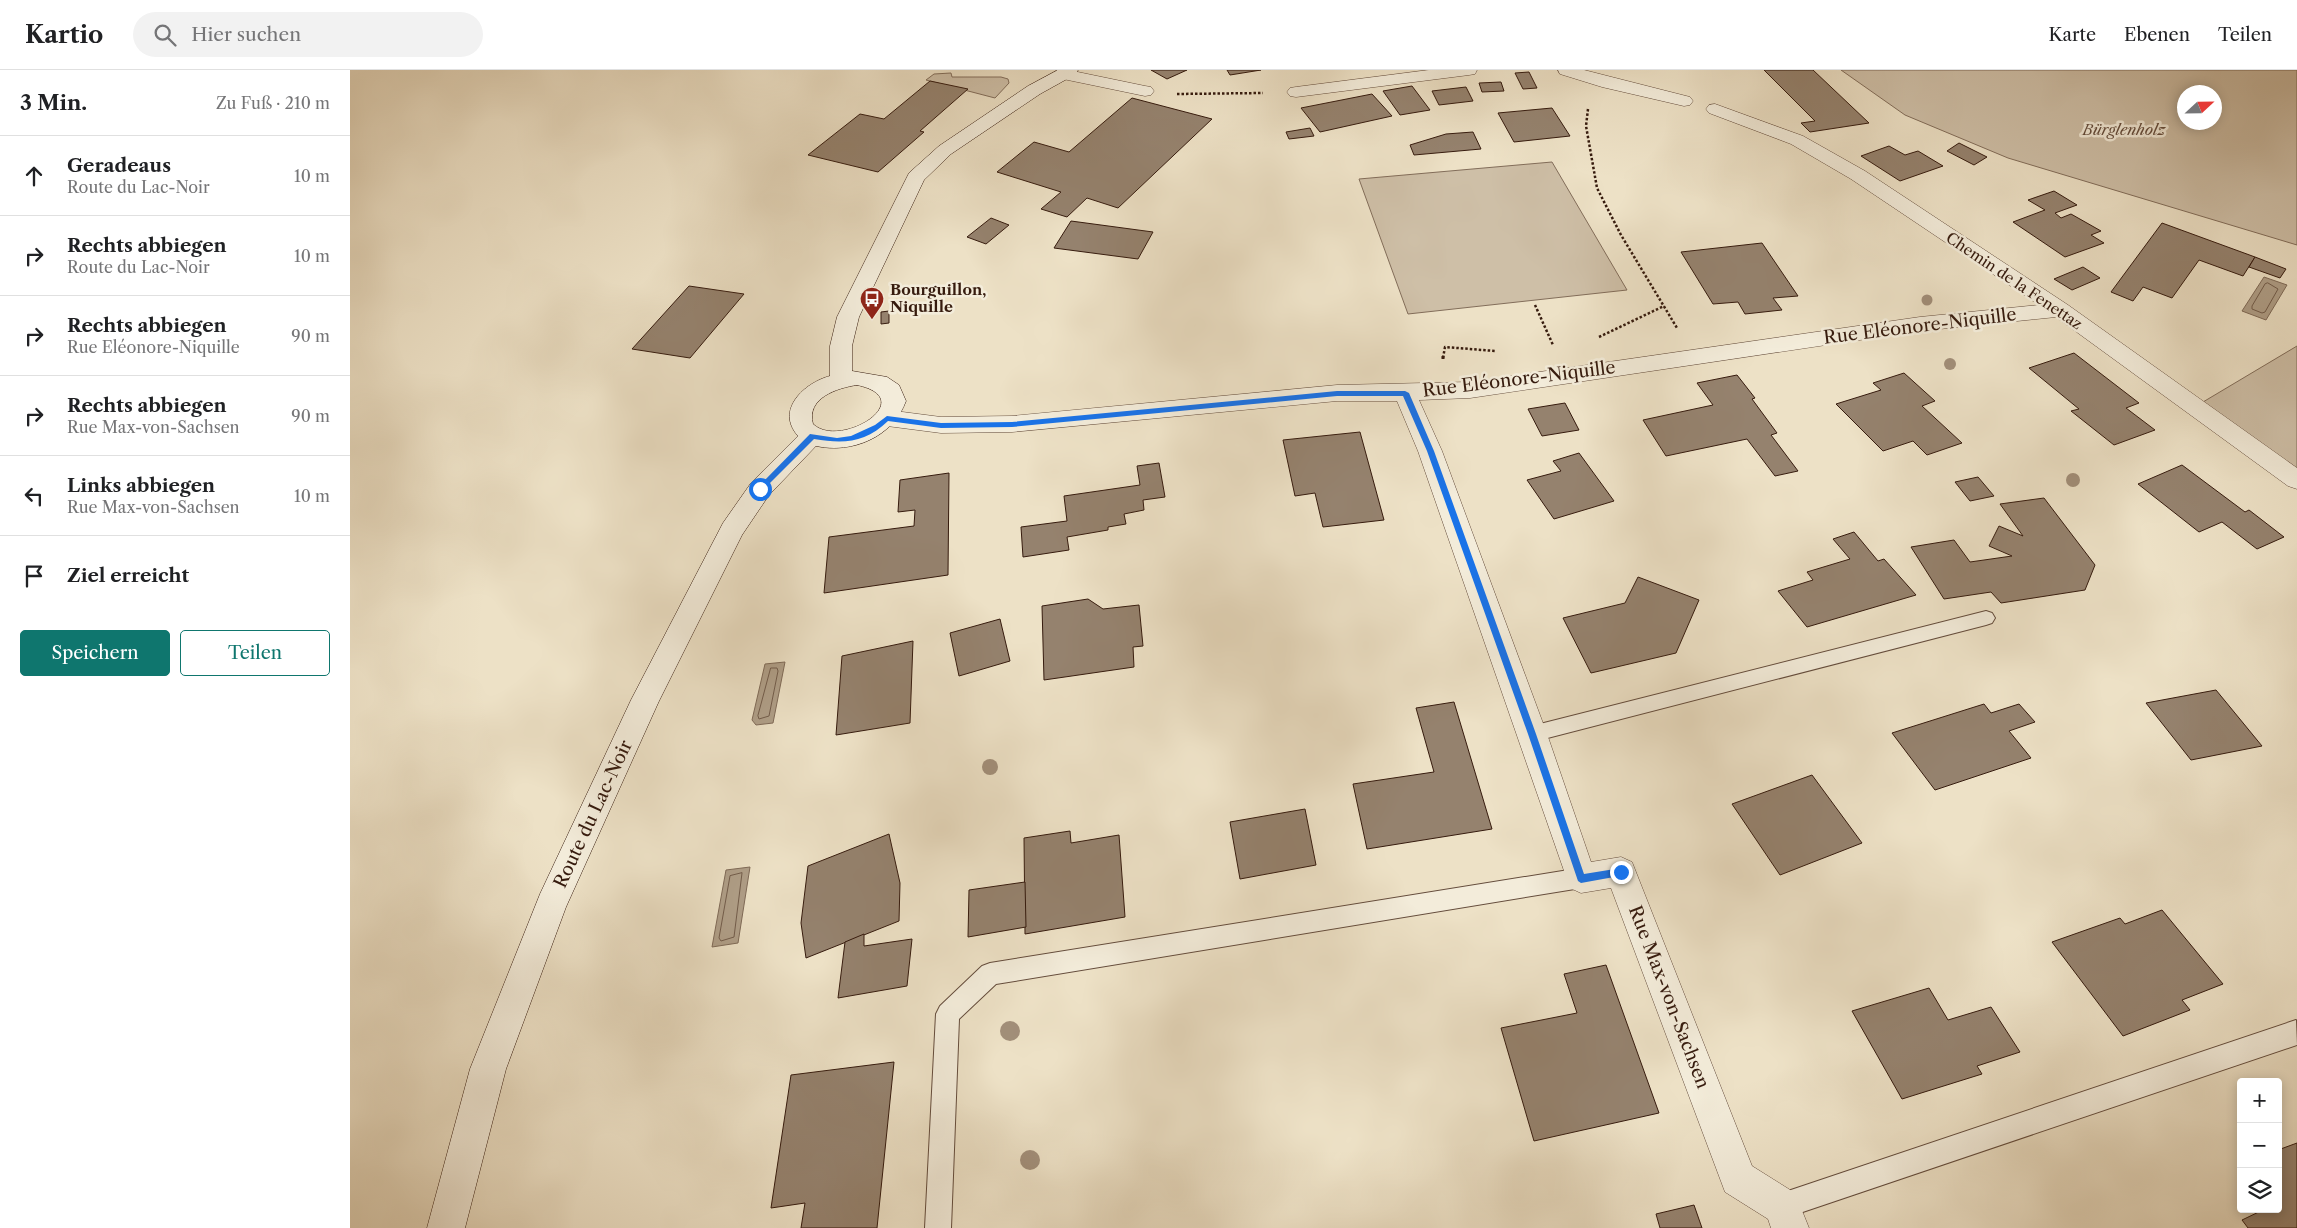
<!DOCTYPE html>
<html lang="de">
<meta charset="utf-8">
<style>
body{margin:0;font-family:"Libre Caslon Text",serif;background:#f2f2f2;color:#202124}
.controls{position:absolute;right:15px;bottom:15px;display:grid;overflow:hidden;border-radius:5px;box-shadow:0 2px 12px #0003}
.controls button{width:45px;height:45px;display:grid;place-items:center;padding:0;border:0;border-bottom:1px solid #e0e0e0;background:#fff;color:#202124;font:25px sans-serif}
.compass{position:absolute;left:1827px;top:15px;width:45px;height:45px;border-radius:50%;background:#fff;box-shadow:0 2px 12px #0003;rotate:68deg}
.stop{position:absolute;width:15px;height:15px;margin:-11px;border:4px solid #1a73e8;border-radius:50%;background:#fff}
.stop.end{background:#1a73e8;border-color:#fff;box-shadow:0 1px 5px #0008}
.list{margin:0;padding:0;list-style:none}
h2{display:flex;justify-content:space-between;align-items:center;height:65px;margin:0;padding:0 20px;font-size:21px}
h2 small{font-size:16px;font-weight:400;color:#757577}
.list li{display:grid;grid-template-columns:32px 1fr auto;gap:15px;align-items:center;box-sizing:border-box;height:80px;padding:0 20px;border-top:1px solid #e0e0e0}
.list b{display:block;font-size:19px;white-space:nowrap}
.list p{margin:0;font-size:16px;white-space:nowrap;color:#757577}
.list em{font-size:16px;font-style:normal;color:#757577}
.actions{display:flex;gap:10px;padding:15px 20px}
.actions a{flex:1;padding:11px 0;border:1px solid #0f766e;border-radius:5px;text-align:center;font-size:18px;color:#0f766e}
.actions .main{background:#0f766e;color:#fff}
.icon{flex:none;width:28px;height:28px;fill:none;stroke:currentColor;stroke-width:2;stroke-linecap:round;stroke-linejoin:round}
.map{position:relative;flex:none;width:1947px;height:1158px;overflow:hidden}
header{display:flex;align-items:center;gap:30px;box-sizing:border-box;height:70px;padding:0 25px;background:#fff;border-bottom:1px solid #e0e0e0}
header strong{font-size:24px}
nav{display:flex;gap:28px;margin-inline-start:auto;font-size:18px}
.search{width:350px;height:45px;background:#f2f2f2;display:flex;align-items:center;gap:12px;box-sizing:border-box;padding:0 18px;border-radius:28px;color:#757577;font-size:19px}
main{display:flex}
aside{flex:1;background:#fff}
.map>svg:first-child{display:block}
</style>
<header>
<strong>Kartio</strong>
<div class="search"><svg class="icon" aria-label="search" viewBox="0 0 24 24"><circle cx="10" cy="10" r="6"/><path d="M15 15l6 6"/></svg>Hier suchen</div>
<nav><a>Karte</a><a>Ebenen</a><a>Teilen</a></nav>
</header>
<main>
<aside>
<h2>3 Min.<small>Zu Fuß · 210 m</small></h2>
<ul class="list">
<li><svg class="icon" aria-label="ahead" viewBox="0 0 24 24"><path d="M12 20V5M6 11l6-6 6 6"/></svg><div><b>Geradeaus</b><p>Route du Lac-Noir</p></div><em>10 m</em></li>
<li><svg class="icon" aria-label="right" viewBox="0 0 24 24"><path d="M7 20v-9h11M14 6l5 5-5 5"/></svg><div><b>Rechts abbiegen</b><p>Route du Lac-Noir</p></div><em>10 m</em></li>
<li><svg class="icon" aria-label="right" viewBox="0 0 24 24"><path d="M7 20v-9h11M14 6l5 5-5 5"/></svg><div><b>Rechts abbiegen</b><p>Rue Eléonore-Niquille</p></div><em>90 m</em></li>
<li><svg class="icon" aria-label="right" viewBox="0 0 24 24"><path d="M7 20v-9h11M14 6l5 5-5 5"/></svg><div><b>Rechts abbiegen</b><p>Rue Max-von-Sachsen</p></div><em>90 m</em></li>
<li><svg class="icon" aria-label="left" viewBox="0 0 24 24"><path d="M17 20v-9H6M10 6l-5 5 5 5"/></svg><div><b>Links abbiegen</b><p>Rue Max-von-Sachsen</p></div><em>10 m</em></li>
<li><svg class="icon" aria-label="arrive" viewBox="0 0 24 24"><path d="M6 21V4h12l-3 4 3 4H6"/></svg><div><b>Ziel erreicht</b></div></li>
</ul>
<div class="actions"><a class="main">Speichern</a><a>Teilen</a></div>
</aside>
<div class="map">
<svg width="1947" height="1158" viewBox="0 0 1947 1158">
<rect width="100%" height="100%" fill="#ede1c6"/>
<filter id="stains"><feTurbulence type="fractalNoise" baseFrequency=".004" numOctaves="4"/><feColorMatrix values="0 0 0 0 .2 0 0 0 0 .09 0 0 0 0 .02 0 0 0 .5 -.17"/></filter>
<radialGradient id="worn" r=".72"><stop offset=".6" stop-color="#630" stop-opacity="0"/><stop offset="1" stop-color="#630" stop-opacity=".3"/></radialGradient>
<g fill="#cebfa7" stroke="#826d5a" fill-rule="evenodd">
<path d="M1491 0H1947V175L1658 88 1555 45ZM1864 22V52H1834V22Z"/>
<path d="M601 3 602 7H651L658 9 659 13 645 28 576 10 584 4Z"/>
<path d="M1202 92 1277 220 1058 244 1009 109Z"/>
<path d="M1947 276V407L1853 332Z"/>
</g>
<g fill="#af9e87" stroke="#7f6a57">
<path d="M1914 207 1937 215 1916 250 1892 241Z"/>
<path d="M435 592 423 653 406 655 402 650 415 594Z"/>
<path d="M400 797 388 873 362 877 376 800Z"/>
</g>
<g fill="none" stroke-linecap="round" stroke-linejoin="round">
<g stroke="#725c4a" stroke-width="1">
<path d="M1918 213 1928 219 1915 242 1912 243 1902 239V236L1915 214Z"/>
<path d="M421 598H427L428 601 419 646 409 649 408 646Z"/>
<path d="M392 803 384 867 371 871 369 868 380 806Z"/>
</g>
</g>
<g fill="#95826e" stroke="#361b0e">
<path d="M801 0H837L817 9Z"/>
<path d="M877 0H911L880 5Z"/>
<path d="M1414 0H1463L1519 53 1460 62 1451 53 1465 51Z"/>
<path d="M1179 2 1187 18 1173 19 1165 3Z"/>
<path d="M580 11 618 19 570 61 574 62 528 102 458 85 510 44 534 49Z"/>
<path d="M1151 12 1154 21 1132 22 1129 13Z"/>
<path d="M1062 16 1080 40 1050 45 1033 21Z"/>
<path d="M1116 17 1123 31 1089 35 1082 21Z"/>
<path d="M1022 24 1042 46 970 62 951 38Z"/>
<path d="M782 28 862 49 768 138 737 128 717 147 691 139 711 122 647 102 684 72 719 82Z"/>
<path d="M1202 38 1220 66 1164 72 1148 43Z"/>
<path d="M960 58 964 66 939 69 936 62Z"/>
<path d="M1123 62 1131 79 1064 85 1060 75 1096 64Z"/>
<path d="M1609 73 1637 87 1624 95 1597 81Z"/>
<path d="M1539 76 1555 85 1568 81 1593 96 1550 111 1511 86Z"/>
<path d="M1704 121 1727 135 1705 143 1711 148 1721 144 1751 161 1741 165 1754 173 1715 187 1663 152 1695 140 1678 130Z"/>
<path d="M641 148 659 155 636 174 617 167Z"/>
<path d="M721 151 803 162 788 189 704 178Z"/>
<path d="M1812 153 1905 187 1893 206 1849 190 1822 228 1793 217 1783 231 1761 222Z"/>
<path d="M1412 173 1448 226 1423 228 1432 240 1395 244 1388 232 1363 234 1331 182Z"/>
<path d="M1905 187 1936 199 1930 208 1899 197Z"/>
<path d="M1733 197 1750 208 1722 220 1704 209Z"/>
<path d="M339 216 394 224 340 288 282 279Z"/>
<path d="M539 241V253L531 254V242Z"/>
<path d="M1724 283 1789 333 1776 338 1805 360 1764 375 1721 341 1729 339 1679 298Z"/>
<path d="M1554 303 1585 331 1572 336 1612 373 1577 385 1563 371 1533 381 1486 334 1531 320 1523 313Z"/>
<path d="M1387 305 1405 328 1402 329 1427 363 1421 365 1448 401 1425 406 1397 369 1316 386 1293 350 1363 335 1347 313Z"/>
<path d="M1215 333 1229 360 1192 366 1178 339Z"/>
<path d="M1010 362 1034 450 973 457 965 423 945 426 933 370Z"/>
<path d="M1229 383 1264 431 1204 449 1177 410 1211 401 1203 391Z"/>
<path d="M809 393 815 427 793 430 794 440 774 444 776 454 758 457V460L717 467 719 480 673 487 671 457 717 451 714 426 790 415 787 396Z"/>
<path d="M1832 395 1895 442 1899 440 1934 467 1907 479 1872 452 1849 462 1788 414Z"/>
<path d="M599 403 598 505 474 523 479 467 564 456 565 440 548 442 550 410Z"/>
<path d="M1628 407 1644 426 1620 431 1605 412Z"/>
<path d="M1694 428 1745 495 1735 520 1651 533 1641 522 1594 529 1561 477 1604 470 1620 492 1662 486 1639 476 1649 456 1673 466 1650 434Z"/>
<path d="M1504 462 1528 491 1534 489 1566 525 1457 557 1428 521 1463 510 1457 502 1500 489 1483 469Z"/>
<path d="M1288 507 1349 530 1326 583 1241 603 1213 548 1275 533Z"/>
<path d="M738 529 753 539 789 535 793 576 783 577 784 597 694 610 692 536Z"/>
<path d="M650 549 660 591 609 606 600 563Z"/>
<path d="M563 571 560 653 486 665 492 586Z"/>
<path d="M1866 620 1912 676 1841 690 1796 633Z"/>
<path d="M1104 632 1142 759 1017 779 1003 714 1084 702 1066 638Z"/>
<path d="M1634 634 1641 643 1669 634 1685 652 1659 661 1681 688 1585 720 1542 663Z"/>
<path d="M1462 705 1512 773 1430 805 1382 734Z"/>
<path d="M955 739 966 795 890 809 880 752Z"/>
<path d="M720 761 721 773 769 765 775 847 675 864 674 768Z"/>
<path d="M539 764 550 813 549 851 456 888 451 853 458 796Z"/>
<path d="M675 812 676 857 618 867 619 820Z"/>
<path d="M1812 840 1873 914 1832 930 1840 940 1773 966 1702 872 1770 848 1775 854Z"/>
<path d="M514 864V876L562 869 557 916 488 928 495 872Z"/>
<path d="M1256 895 1309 1043 1184 1071 1151 958 1227 943 1214 904Z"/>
<path d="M1579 918 1598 950 1641 937 1670 982 1627 996 1632 1004 1552 1029 1502 941Z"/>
<path d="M544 992 527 1158H451L455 1133 421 1138 441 1005Z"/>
<path d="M1947 1073V1158H1898L1892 1150 1915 1139H1928V1080Z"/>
<path d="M1344 1135 1352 1158H1310L1306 1144Z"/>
</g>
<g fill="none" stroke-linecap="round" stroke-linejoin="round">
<defs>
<g id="lane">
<path d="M1636 541 1642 543 1645 548 1642 553 1636 555 1182 672 1175 670 1172 664 1175 658 1182 656Z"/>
<path d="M1231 798 1239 801 1242 808 1239 815 1231 818 646 914 609 949 601 1158H575L586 944 590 936 632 896 640 893Z"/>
<path d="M1946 950 1947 975 1432 1149 1423 1145 1419 1136 1423 1127 1432 1123Z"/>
</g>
<g id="street">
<path d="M707 0H718L795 16 801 17 804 21 801 25 795 26 713 9 707 8 705 4Z"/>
<path d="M1079 0H1127L1125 4 1119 5 946 27 940 26 937 22 940 18 946 17Z"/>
<path d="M1208 0H1234L1340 27 1343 31 1340 35 1334 36 1252 17 1210 4Z"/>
<path d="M1365 34 1453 66 1515 101 1718 235 1947 398V419L1938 416 1706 247 1570 261 1120 328 1069 330 1092 381 1197 664 1241 792 1271 787 1282 792 1402 1096 1445 1123 1459 1158H1421L1418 1149 1375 1122 1261 818 1231 823 1220 818 1068 381 1047 331H987L662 362 591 363 537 356 529 354 525 348 529 342 537 340 591 347 662 346 987 315 1120 312 1570 247 1689 235 1501 109 1441 74 1359 43 1356 39 1359 35Z"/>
</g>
<path id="secondary" d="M708 0H728L726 4 690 24 601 84 574 110 509 247 502 276V301L537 307 549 315 556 331C543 367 502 384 466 376L419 425 392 465 309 631 216 837 156 999 115 1158H77L120 999 190 824 281 630 373 453 401 413 448 366C425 340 454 313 480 306V276L487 247 559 103 589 76 678 16ZM507 315C572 329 490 380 463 354 456 328 487 318 507 315Z"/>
</defs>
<use href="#lane" stroke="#644c3c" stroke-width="2"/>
<use href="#street" stroke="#644c3c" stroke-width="1"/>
<use href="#secondary" stroke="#361b0e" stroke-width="1"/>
<g stroke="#361b0e" stroke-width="2.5" stroke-dasharray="2.5 2" stroke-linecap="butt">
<path d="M827 24 913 23"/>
<path d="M1238 39 1236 56 1247 118 1271 165 1327 258"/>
<path d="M1185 235 1203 275"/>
<path d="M1249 267 1314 236"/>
<path d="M1093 288 1095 277 1145 281"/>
</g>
<path stroke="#361b0e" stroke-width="3" stroke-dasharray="4 2.5" stroke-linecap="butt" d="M1093 289V286"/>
<use href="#lane" fill="#f3ecda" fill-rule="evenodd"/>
<use href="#street" fill="#f3ecda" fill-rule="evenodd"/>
<use href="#secondary" fill="#f3ecda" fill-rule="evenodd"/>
</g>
<g fill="#a28f7a">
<circle cx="1577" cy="230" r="5.5"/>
<circle cx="1600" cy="294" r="6"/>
<circle cx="1723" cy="410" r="7"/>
<circle cx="640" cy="697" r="8"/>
<circle cx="660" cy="961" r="10"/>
<circle cx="680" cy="1090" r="10"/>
</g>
<path fill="#1a73e8" d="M987 321H1055L1059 323 1084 381 1186 664 1234 804 1271 798 1276 802 1275 805 1231 813 1228 811 1178 664 1077 381 1053 326H987L662 357 591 358 538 351C515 373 494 374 464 369L412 421 406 419 460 364 487 368 501 366 525 355 537 346 591 353 662 352Z"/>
<defs>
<symbol id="bus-pin" viewBox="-11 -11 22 30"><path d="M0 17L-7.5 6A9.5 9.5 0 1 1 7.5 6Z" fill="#8f2418" stroke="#f3ecda"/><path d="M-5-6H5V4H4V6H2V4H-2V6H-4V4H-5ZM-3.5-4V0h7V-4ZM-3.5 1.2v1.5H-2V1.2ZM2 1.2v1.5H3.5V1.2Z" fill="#fff"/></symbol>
</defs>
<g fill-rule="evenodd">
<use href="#bus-pin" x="508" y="215" width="28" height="38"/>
</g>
<g text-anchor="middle" stroke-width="5" stroke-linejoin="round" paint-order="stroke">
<g font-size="15" font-style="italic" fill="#644c3c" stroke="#f3ecda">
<text x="1774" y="65">Bürglenholz</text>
</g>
<g font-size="15" fill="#361b0e" stroke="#f3ecda">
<text transform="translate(1664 211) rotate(34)" y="5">Chemin de la Fenettaz</text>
</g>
<g font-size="15" font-weight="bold" fill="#361b0e" stroke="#f3ecda" text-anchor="start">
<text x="540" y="225">Bourguillon,<tspan x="540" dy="17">Niquille</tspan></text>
</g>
<g font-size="18" fill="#361b0e" stroke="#f3ecda">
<text transform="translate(1570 256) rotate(-7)" y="6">Rue Eléonore-Niquille</text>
<text transform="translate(1169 309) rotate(-7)" y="6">Rue Eléonore-Niquille</text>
<text transform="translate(243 744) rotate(-65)" y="6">Route du Lac-Noir</text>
<text transform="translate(1319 927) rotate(69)" y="6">Rue Max-von-Sachsen</text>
</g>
</g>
<rect width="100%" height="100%" filter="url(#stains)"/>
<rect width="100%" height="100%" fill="url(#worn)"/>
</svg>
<div class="controls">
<button>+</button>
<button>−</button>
<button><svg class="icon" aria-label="layers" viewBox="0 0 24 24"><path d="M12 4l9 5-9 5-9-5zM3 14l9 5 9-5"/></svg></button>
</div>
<svg class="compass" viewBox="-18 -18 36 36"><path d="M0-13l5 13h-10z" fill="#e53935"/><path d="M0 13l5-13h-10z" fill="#757577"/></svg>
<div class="stop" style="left:410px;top:419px"></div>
<div class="stop end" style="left:1271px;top:802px"></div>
</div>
</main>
